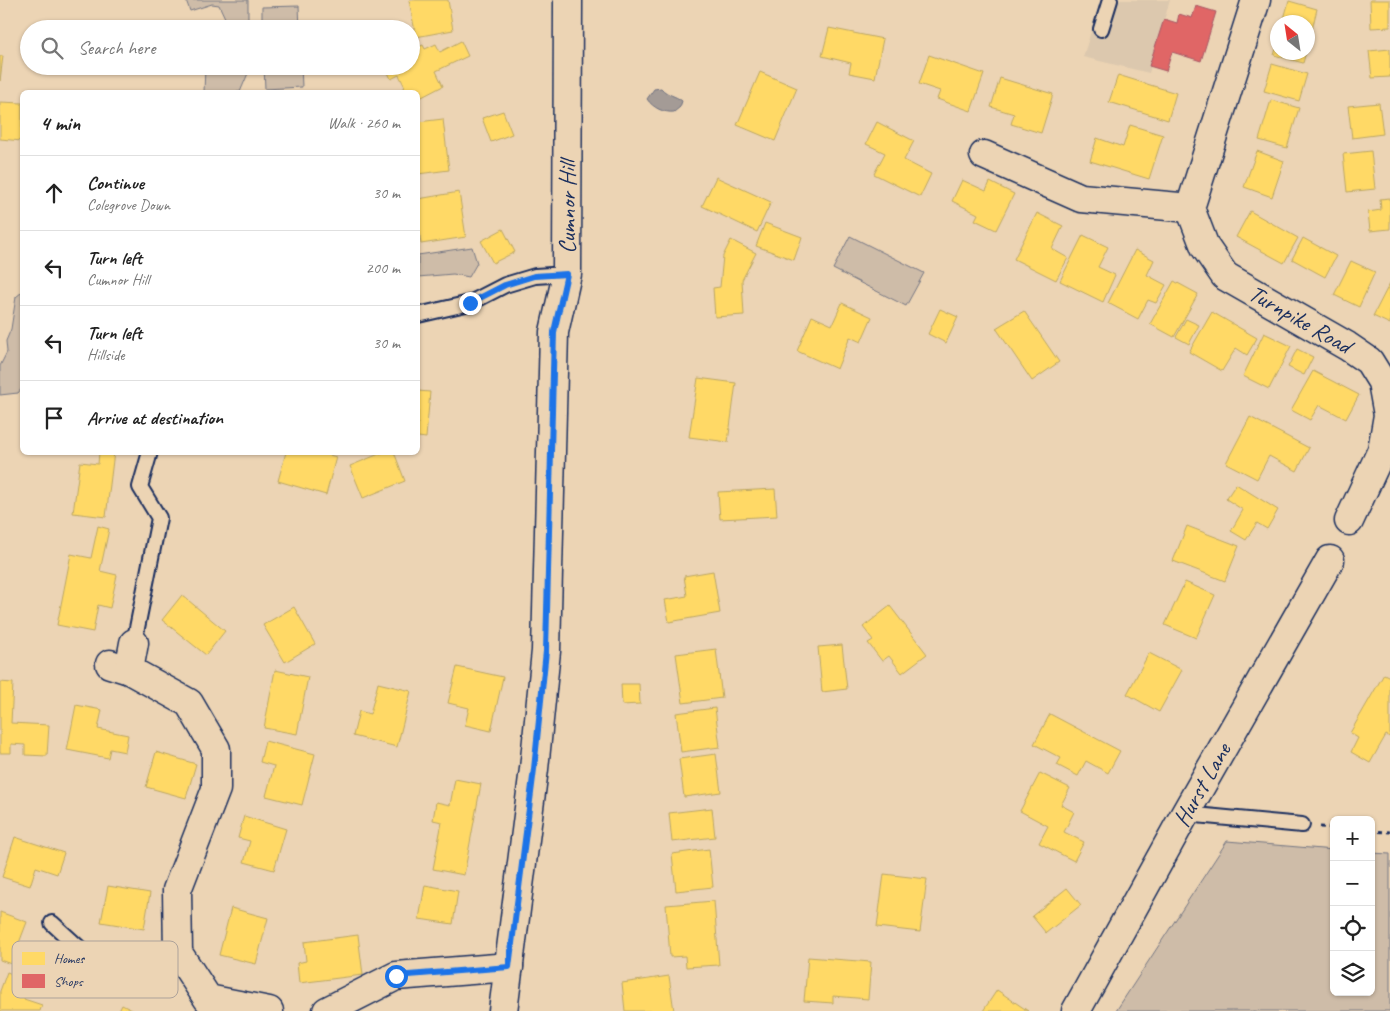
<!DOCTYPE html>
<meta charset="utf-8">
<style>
body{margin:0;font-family:Caveat,sans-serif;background:#f2f2f2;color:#222}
.controls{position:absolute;right:15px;bottom:15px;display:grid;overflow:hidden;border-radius:8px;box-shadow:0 1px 4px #0004}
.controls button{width:45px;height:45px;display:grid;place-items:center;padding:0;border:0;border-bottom:1px solid #e0e0e0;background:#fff;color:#222;font:25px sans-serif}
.compass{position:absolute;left:1270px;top:15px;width:45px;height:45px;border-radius:50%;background:#fff;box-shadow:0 1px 4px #0004;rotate:330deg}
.stop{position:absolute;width:15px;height:15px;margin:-11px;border:4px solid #1a73e8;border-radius:50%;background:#fff}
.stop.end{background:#1a73e8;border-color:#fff;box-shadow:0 1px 5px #0008}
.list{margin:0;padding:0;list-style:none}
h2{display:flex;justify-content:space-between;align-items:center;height:65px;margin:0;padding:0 20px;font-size:21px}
h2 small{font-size:16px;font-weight:400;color:#767676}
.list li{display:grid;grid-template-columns:32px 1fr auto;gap:15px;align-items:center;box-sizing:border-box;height:75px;padding:0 20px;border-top:1px solid #e0e0e0}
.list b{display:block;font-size:19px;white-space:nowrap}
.list p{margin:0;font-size:16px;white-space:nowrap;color:#767676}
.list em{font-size:16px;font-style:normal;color:#767676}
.icon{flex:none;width:28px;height:28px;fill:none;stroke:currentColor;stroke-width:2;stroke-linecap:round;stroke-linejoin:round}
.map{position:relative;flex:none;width:1390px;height:1011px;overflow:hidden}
.search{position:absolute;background:#fff;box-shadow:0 1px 4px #0004;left:20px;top:20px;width:400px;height:55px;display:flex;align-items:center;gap:12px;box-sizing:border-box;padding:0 18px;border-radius:28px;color:#767676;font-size:19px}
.panel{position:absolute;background:#fff;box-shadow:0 1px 4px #0004;left:20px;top:90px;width:400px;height:365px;border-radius:8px}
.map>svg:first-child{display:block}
</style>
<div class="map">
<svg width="1390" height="1011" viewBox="0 0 1390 1011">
<rect width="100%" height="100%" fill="#ecd4b4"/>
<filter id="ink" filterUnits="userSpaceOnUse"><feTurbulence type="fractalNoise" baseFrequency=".02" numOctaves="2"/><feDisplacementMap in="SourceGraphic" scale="10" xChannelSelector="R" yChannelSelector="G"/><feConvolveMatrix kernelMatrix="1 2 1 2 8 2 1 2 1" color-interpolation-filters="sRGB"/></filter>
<g filter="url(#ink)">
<path fill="#dcc8ae" d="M1101 0H1170L1149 73 1083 57Z"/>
<g fill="#cebca8" stroke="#747683">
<path d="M186 0H248V29H225L226 20 219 5 212 4 190 11Z"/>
<path d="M299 6 300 29H262V7Z"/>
<path d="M207 66H249V71L240 92H204L205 67Z"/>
<path d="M264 66H301L302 87 265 89Z"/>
<path d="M850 236 924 273 906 306 833 269Z"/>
<path d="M472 247 477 263 469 277 453 274 418 277V255Z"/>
<path d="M22 292V388L18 393 0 395V366L7 352 6 341 11 329 16 297Z"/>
<path d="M1227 841 1334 850V992H1371V853L1390 854V1011H1116Z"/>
</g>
<path fill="#a49b96" stroke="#6d7080" d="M661 88C668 96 675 95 682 101L680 107 674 112C664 113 653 108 647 99L654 89Z"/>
<g fill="#ffd966" stroke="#bba664">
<path d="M409 0H448L453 30 416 37Z"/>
<path d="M1370 0H1390V27L1371 28Z"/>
<path d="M1289 1 1317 9 1308 46V22H1283Z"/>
<path d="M829 28 883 39 875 78 849 73 851 63 822 56Z"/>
<path d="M461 41 468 56 436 71 443 86 418 99V92H399L405 87 399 75 391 79 385 66H411V50L423 45 425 49 436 44 440 52Z"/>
<path d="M1278 43V52H1306L1303 63 1274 55Z"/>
<path d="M1390 49V77L1372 78 1369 51Z"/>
<path d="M929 55 984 74 971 111 937 99 940 91 919 84Z"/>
<path d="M0 56H3L0 81Z"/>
<path d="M1272 64 1307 74 1299 101 1264 91Z"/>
<path d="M760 72 797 88 775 141 737 125Z"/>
<path d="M1118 75 1176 93 1168 120 1109 102Z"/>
<path d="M1000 78 1053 94 1041 133 1011 124 1014 114 991 107Z"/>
<path d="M1271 100 1299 108 1287 148 1259 140Z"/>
<path d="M0 102 22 103V141L0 139Z"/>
<path d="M1379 103 1383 134 1352 138 1348 106Z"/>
<path d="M503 111 512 134 491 142 482 118Z"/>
<path d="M443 119 449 170 418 174V122Z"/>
<path d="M877 122 914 141 904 160 931 174 920 197 874 174 885 153 866 144Z"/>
<path d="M1130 125 1163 135 1149 179 1090 161 1097 138 1123 147Z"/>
<path d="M1257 151 1284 161 1272 197 1244 187Z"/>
<path d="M1371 151 1375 189 1347 192 1343 154Z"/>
<path d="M716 177 771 202 757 232 702 206Z"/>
<path d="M962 180 986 191 990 182 1014 194 996 230 975 220 978 214 952 201Z"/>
<path d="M459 192 466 237 421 244 418 220V199Z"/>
<path d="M1390 198V229L1370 231 1368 212 1381 210 1380 199Z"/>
<path d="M1250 211 1298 238 1284 263 1236 237Z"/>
<path d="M1037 213 1063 226 1052 249 1068 258 1056 280 1014 259Z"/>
<path d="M765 223 802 237 794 260 756 246Z"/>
<path d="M503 229 515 252 493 263 481 241Z"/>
<path d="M1083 235 1108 247 1098 267 1115 275 1103 302 1060 281Z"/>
<path d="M1303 238 1336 256 1325 277 1292 259Z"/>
<path d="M731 240 756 253 742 280 744 315 715 317 713 288 720 287 723 256Z"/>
<path d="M1135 250 1154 260 1147 275 1166 285 1156 303 1148 300 1138 319 1108 303Z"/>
<path d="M1351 261 1375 272 1359 307 1334 295Z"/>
<path d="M1174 281 1198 294 1174 337 1150 324Z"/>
<path d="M1390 283V324L1373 316Z"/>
<path d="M842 303 872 317 861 342 850 337 837 369 797 351 812 316 832 325Z"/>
<path d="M940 309 958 317 946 343 928 334Z"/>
<path d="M1024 311 1059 362 1032 381 996 328Z"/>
<path d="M1212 312 1257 338 1247 355 1236 348 1222 371 1189 352Z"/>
<path d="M1186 319 1199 325 1189 344 1176 337Z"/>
<path d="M1264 333 1291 346 1269 389 1243 376Z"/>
<path d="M1297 349 1313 357 1304 375 1288 367Z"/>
<path d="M1313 371 1359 395 1346 419 1319 405 1310 420 1291 410Z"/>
<path d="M698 378 736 383 728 442 689 437Z"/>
<path d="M418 391 430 392 426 438 418 437Z"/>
<path d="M1250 417 1309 448 1297 471 1269 456 1257 479 1226 463Z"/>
<path d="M99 452H114L106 517 73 513 80 462 98 464Z"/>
<path d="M286 452H320L336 457 326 495 278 481Z"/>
<path d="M384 452H394L405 481 363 498 350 466Z"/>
<path d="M1236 484 1278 510 1267 529 1257 523 1246 540 1231 531 1243 510 1226 499Z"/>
<path d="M775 489 777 516 720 519 718 492Z"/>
<path d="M98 526 109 529 100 571 117 575 110 608 98 605 93 632 57 625 71 554 91 558Z"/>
<path d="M1187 526 1239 546 1225 581 1173 561Z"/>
<path d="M713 571 720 613 669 622 665 600 687 596 684 576Z"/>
<path d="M1185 582 1215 595 1196 638 1165 625Z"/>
<path d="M182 595 225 631 206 655 162 620Z"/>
<path d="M890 606 927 654 902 673 889 656 882 661 868 643 873 640 863 627Z"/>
<path d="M294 607 315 644 285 662 263 625Z"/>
<path d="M842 645 847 689 822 692 818 647Z"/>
<path d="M716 649 722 698 683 703 676 654Z"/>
<path d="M1149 653 1182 670 1159 712 1127 694Z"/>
<path d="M457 667 503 677 491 731 465 725 469 708 448 703Z"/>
<path d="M275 670 308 677 297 734 264 728Z"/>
<path d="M1384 674 1390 677V737L1386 735 1370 763 1351 752 1358 738 1350 733Z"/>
<path d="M0 682 13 683 11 723 49 725 47 756 25 755V745L11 744V753H0Z"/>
<path d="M378 683 411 691 397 747 353 736 359 711 370 714Z"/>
<path d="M621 684H639L640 704 622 705Z"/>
<path d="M76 705 102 710 98 729 128 735 125 752 110 749 108 758 67 750Z"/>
<path d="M715 708 720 747 681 752 676 713Z"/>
<path d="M1050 714 1120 751 1108 773 1086 761 1078 776 1057 765 1061 758 1034 744Z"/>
<path d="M265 741 315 754 302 805 266 796 274 766 260 762Z"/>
<path d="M156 752 196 764 186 798 146 787Z"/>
<path d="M716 754 721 792 684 797 679 759Z"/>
<path d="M1040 773 1070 788 1061 805 1074 812 1064 832 1084 842 1074 861 1039 843 1048 826 1020 811Z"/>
<path d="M455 779 481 784 464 875 433 869 442 822 433 820 436 802 450 805Z"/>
<path d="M712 808 715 837 672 842 669 813Z"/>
<path d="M244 816 286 829 274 870 244 862 250 841 238 838Z"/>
<path d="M15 837 64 853 57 874 36 867 30 886 2 877Z"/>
<path d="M709 849 713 887 676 891 672 854Z"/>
<path d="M884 874 927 879 920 932 877 927Z"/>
<path d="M425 885 458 891 453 924 419 919Z"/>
<path d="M108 886 150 893 144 929 101 922Z"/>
<path d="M1067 888 1081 905 1046 933 1032 916Z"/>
<path d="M714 901 719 965 686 967 685 956 670 957 666 905Z"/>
<path d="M231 908 268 918 256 964 219 955Z"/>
<path d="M0 912 27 922 11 964 0 960Z"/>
<path d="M358 935 363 975 299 983 297 963 306 961 304 942Z"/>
<path d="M808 957 871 962 868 999 833 996V1003L804 1001Z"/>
<path d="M7 972 31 981 24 999 42 1005 40 1011H0V991Z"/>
<path d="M669 976 674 1011H625L622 983Z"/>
<path d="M997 990 1028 1011H983Z"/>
<path d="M122 1005 134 1011H119Z"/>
</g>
<path fill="#e06666" stroke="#a55664" d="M1196 6 1216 12 1201 61 1172 52 1166 71 1149 66 1164 19 1177 23 1179 14 1192 18Z"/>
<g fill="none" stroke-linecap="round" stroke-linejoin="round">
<defs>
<g id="lane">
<path d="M1101 29 1110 0"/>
<path d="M418 315 470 303 505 285 535 276 567 274"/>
<path d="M134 643 159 518 140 487 150 452"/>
<path d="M1185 814 1302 825"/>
<path d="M52 923 86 954 119 964 146 962 178 953"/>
</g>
<g id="street">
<path id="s1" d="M1256 0 1190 208 1205 247 1225 276 1347 346 1369 361 1382 382 1388 415 1382 450 1349 521"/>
<path d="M984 155 1081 198 1190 208"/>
<path d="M110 664 129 670 189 703 216 749V789L177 890 178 953 208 999 269 1011"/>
<path d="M129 670 134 643"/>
<path d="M327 1011 396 976 509 967"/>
<path id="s2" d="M1076 1011 1185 814 1330 560"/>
</g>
<g id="secondary">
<path id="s3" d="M503 1011 534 769 546 651 554 332 567 274 568 0"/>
</g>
</defs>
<use href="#lane" stroke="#1b2f5e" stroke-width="18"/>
<use href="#street" stroke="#1b2f5e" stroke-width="31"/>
<use href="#secondary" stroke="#1b2f5e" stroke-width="31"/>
<g stroke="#1b2f5e" stroke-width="3" stroke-dasharray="4 4" stroke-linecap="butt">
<path d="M1320 827 1334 828"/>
<path d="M1371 831 1390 832"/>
</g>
<use href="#lane" stroke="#ecd4b4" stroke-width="14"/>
<use href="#street" stroke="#ecd4b4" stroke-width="28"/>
<use href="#secondary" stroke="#ecd4b4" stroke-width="28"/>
</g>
</g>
<g fill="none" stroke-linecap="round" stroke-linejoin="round" filter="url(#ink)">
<path stroke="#1a73e8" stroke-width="6" d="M396 976 509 967 534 769 546 651 554 332 567 274 534 276 505 285 470 303"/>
</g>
<g text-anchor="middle" stroke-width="5" stroke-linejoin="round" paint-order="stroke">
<g font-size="24" fill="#1b2f5e" stroke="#ecd4b4">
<text dy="8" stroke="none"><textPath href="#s3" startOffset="808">Cumnor Hill</textPath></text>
<text dy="8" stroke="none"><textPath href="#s1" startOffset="382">Turnpike Road</textPath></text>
<text dy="8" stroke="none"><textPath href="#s2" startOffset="259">Hurst Lane</textPath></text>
</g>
</g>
<rect x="12" y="941" width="166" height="57" rx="8" fill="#ecd4b4" stroke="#ada29a" stroke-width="1"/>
<rect x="22" y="952" width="23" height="13" fill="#ffd966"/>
<rect x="22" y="974" width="23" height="14" fill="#e06666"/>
<g font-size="14" fill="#1b2f5e">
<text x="54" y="963">Homes</text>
<text x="54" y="986">Shops</text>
</g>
</svg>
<div class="controls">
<button>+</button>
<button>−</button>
<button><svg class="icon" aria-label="locate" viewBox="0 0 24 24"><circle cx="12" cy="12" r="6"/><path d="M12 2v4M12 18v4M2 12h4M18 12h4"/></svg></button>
<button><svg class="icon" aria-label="layers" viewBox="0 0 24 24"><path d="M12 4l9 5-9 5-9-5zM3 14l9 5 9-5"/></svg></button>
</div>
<svg class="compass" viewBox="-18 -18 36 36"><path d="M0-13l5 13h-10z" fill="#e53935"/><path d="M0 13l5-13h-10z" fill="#767676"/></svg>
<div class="stop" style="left:396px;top:976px"></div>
<div class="stop end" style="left:470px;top:303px"></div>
<div class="search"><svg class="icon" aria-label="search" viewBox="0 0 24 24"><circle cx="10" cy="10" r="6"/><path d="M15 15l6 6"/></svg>Search here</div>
<section class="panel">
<h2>4 min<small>Walk · 260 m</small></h2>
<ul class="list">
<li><svg class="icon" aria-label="ahead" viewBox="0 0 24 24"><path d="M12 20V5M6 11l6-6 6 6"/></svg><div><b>Continue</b><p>Colegrove Down</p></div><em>30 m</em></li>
<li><svg class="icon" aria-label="left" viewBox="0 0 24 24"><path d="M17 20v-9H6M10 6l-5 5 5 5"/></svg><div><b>Turn left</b><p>Cumnor Hill</p></div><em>200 m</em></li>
<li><svg class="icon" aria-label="left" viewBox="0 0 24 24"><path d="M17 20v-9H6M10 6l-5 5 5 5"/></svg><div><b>Turn left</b><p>Hillside</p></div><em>30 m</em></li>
<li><svg class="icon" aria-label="arrive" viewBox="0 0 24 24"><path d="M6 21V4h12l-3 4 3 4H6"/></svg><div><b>Arrive at destination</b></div></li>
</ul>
</section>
</div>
